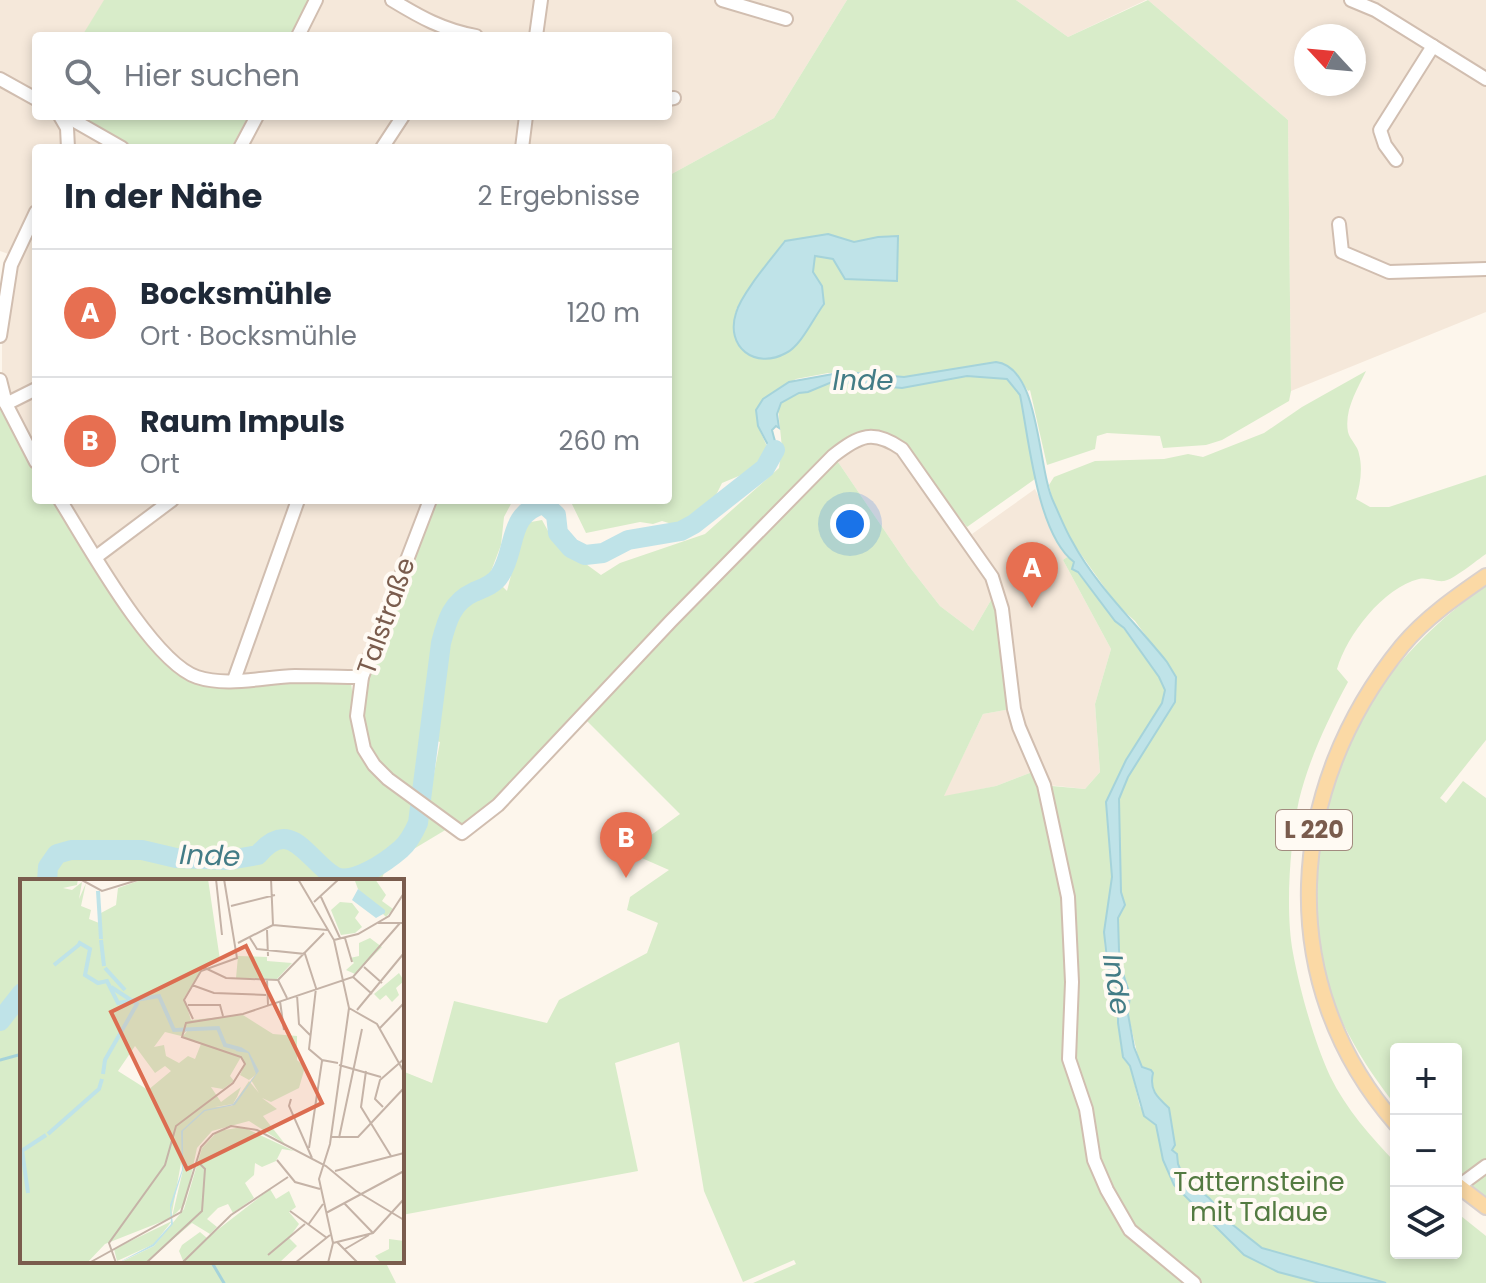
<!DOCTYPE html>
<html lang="de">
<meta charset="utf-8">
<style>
body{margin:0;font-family:Poppins,sans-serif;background:#f2f2f3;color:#1f2937}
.controls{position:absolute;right:24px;bottom:24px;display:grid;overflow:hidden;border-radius:8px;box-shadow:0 4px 12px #0003}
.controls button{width:72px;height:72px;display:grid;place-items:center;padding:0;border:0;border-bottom:2px solid #e0e1e3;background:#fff;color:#1f2937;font:40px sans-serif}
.compass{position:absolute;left:1294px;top:24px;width:72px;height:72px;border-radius:50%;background:#fff;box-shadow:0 4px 12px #0003;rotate:296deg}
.you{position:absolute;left:850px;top:524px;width:28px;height:28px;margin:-20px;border:6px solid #fff;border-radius:50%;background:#1a73e8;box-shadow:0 0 0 12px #1a73e833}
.badge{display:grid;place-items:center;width:52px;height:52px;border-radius:50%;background:#e76f51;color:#fff;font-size:26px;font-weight:700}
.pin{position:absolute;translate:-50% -66px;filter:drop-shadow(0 2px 4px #0008)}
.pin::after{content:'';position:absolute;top:42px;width:28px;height:24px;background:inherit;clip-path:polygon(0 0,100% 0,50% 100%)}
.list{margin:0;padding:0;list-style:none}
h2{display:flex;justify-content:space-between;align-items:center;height:104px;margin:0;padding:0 32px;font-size:34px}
h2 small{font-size:26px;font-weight:400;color:#747a83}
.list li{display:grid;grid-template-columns:52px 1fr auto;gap:24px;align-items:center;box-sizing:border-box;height:128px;padding:0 32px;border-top:2px solid #e0e1e3}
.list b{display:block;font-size:30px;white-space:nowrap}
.list p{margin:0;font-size:26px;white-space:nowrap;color:#747a83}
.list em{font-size:26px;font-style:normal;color:#747a83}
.icon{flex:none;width:44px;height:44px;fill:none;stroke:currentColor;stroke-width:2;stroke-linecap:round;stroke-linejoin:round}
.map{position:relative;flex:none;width:1486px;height:1283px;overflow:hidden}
.search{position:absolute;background:#fff;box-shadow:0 4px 12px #0003;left:32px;top:32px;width:640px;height:88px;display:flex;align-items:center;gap:20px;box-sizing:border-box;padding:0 28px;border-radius:8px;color:#747a83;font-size:30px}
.panel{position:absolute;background:#fff;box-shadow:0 4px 12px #0003;left:32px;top:144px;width:640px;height:360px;border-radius:8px}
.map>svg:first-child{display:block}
</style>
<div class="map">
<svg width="1486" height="1283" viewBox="0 0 1486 1283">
<rect width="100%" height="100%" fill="#fdf6ec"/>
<g fill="#f5e8da" fill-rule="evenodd">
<path d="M0 0H847L774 118 668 176V148H36V450L21 424 2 373V346L11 280 20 258 0 251ZM36 36H668V116H36Z"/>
<path d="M1016 0H1146L1068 37Z"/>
<path d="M1148 0H1486V312L1291 391 1288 120ZM1306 36H1354V84H1306Z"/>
<path d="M871 440 900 451 989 578 994 595 973 631 940 606 908 565 836 459 855 444Z"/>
<path d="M1035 489 1067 557 1063 560 1111 649 1095 704 1100 772 1085 789 1048 785 1022 726 994 576 972 534Z"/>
<path d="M66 500H424L357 668 351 672 295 671 215 677 186 668 146 626Z"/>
<path d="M1011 709 1035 771 996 786 943 797 983 714Z"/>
</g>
<g fill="#d8ecc9" fill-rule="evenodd">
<path d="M104 0H310L290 36H82Z"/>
<path d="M847 0H1016L1068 37 1148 0 1288 120 1291 391 1289 401 1222 440 1206 445 1163 448 1160 436 1107 433 1097 436 1095 449 1047 465 1030 390 1028 391 1017 374 996 362 904 377 856 372 828 373 796 379 763 399 758 426 768 449 765 461 758 468 722 483 716 495 684 520 672 524 662 521 653 524 640 522 586 533 570 500H668V176L774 118ZM827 234 854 242 878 237 897 281 833 259 815 256 813 272 822 286 810 322 800 341 736 309Z"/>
<path d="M80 116H248L231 148H136Z"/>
<path d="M1366 371C1357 390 1344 410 1348 432 1350 440 1358 446 1359 454 1363 469 1360 485 1356 499L1370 507H1389L1486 475V554C1477 560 1453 580 1444 581 1436 582 1427 577 1419 579 1383 588 1347 635 1337 669L1348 682C1328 719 1309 759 1299 800 1290 842 1285 911 1293 953 1300 991 1314 1041 1330 1076 1346 1109 1371 1137 1396 1163V1253H1456V1212L1486 1236V1283H753L796 1264 794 1260 743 1282 704 1191 679 1042 615 1063 638 1171 402 1215V1071L432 1083 454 1001 547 1023 559 1000 647 953 658 923 627 910 630 897 669 870 628 852 680 814 586 720 836 459 908 565 940 606 973 631 994 595 1011 709 983 714 944 796 996 786 1035 771 1041 785 1085 789 1100 772 1095 704 1111 649 1063 560 1067 557 1074 562 1072 569 1077 572 1115 621 1123 628 1159 677 1165 690 1162 703 1126 760 1106 802 1112 877 1104 932 1105 951 1108 968 1118 990V1023L1125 1061 1130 1066 1140 1107 1169 1120V1108C1157 1097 1149 1090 1153 1073L1143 1069 1139 1061 1128 1014 1130 995 1121 967 1117 928 1118 918 1125 905 1121 892 1118 807 1119 799 1128 777 1175 702 1176 677 1135 621 1117 605 1070 539 1053 502 1049 485 1054 477 1095 461 1164 459 1188 454 1203 457 1264 433 1302 407Z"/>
<path d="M967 376 1007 379 1020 395 1035 479 967 527 904 445 852 438 487 809 464 827 429 800 440 742 427 738 414 794 376 763 362 730 363 692 436 500H513L504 517 501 545 490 574 507 591 523 528 531 522 542 520 553 540 601 575 620 563 705 534 779 468 782 448 778 408 780 403 799 392H808L832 382 902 388Z"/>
<path d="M0 409 36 471V500H54L138 628 168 665 180 674 198 681 351 683 360 748 447 829 387 865 381 881H22V1261H385L396 1283H0Z"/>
<path d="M1486 586V740L1440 798 1446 803 1463 781 1486 798V1198L1456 1174V1049H1396V1106C1379 1084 1362 1060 1349 1035 1303 951 1310 831 1347 745 1372 685 1432 622 1486 586Z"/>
</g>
<g fill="#bfe3e8" stroke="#a5d3da" stroke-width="2">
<path d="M828 234 854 242 878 237 898 236 897 281 845 279 833 259 815 256 813 272 822 286 824 304C814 317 801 346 786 353 755 370 725 347 736 313 741 294 772 258 785 241Z"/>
<path d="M996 362C1041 367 1037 470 1054 503 1060 516 1065 529 1072 541 1096 586 1135 622 1167 662L1176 677 1175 702 1128 777 1119 799 1121 892 1125 905 1118 918 1119 950 1121 967 1130 995 1128 1014 1134 1047 1142 1067 1151 1070 1153 1073C1149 1090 1157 1097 1169 1108L1175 1145 1172 1150 1177 1154 1178 1164 1184 1178 1209 1198 1233 1225 1262 1248 1386 1283H1320L1278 1272 1244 1255 1174 1185 1163 1160 1156 1125 1144 1116 1130 1066 1123 1057 1118 1023V991L1108 968 1104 932 1112 877 1106 802 1126 760 1162 703 1165 690 1159 677 1124 628 1115 621 1078 572 1072 569 1074 562C1037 534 1029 439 1020 395L1007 379 980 377 967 376 902 388 832 382 808 392 799 393 781 403 777 414 779 428 776 426 772 430C778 455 784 458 764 478L758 468 767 457 768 445 758 426 756 410 763 399 789 382 844 372 904 377Z"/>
</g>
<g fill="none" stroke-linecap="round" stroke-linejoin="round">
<g stroke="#a5d3da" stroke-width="3">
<path d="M0 1060 22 1054"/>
<path d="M211 1261 224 1283"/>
</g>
<g stroke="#bfe3e8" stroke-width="20">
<path d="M47 881 48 867 57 854 71 850H142L176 858 229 860 258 855C291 815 308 861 334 876 353 886 387 861 401 849 409 842 414 832 418 823L441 643C447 620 452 602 474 592 484 588 495 584 500 575 517 549 507 513 544 504L556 515 558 533 571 548 585 555 603 553 628 540 681 531 694 524 765 468 775 450"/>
<path d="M0 1021 22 993"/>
</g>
<defs>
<g id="minor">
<path d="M392 0C420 17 443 30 476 36"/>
<path d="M722 0 786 19"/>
<path d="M1351 0 1375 10 1486 79"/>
<path d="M298 36 316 0"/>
<path d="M536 36 541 0"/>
<path d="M0 79 36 99"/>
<path d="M668 99 674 98"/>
<path d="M60 116 67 128 68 148"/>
<path d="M66 116 122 148"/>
<path d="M240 148 257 116"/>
<path d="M382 148 403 116"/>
<path d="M522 148 526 116"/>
<path d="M1396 160 1385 145 1380 130 1433 46"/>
<path d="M1339 224 1342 252 1389 272 1486 269"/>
<path d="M0 336 11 265 36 212"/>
<path d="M0 380 6 404 36 462"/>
<path d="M6 404 36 389"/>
<path d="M60 500C87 543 152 662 197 677 227 687 264 677 295 676 317 676 340 677 362 677"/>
<path d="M430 500 362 677 357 716 364 749 374 765 388 779 462 833 498 805 671 621 833 456C860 435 873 429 902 449L992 577 1002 609 1014 709 1019 727 1044 785 1068 897 1072 982 1069 1059 1086 1109 1094 1160 1107 1190 1130 1230 1194 1283"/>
<path d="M96 557 172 500"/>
<path d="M234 680 298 500"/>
<path d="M1459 1186 1486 1166"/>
</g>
<g id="major">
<path d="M1396 1124C1272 982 1286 788 1402 646 1425 618 1457 596 1486 576"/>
<path d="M1456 1184 1486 1207"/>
</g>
</defs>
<use href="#minor" stroke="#d1beb0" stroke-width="16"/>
<use href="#major" stroke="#dad1cd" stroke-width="18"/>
<use href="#minor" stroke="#fff" stroke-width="12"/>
<use href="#major" stroke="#fbd9a5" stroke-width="14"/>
</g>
<g text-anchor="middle" stroke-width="8" stroke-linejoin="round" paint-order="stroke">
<rect fill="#fffaf3" stroke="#a28b7f" stroke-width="2" x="1276" y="810" width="76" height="40" rx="6"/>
<g font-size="24" font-weight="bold" fill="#7a5c4d">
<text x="1314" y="838">L 220</text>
</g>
<g font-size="26" fill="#7a5c4d" stroke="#fffaf3">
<text transform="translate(386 616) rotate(-70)" y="9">Talstraße</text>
</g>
<g font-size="26" fill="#537a41" stroke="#fffaf3">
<text x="1259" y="1191">Tatternsteine<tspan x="1259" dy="30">mit Talaue</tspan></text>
</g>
<g font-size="28" font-style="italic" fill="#437c86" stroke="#fffaf3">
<text x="863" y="390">Inde</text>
<text transform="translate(210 855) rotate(2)" y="10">Inde</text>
<text transform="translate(1117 984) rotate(82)" y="10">Inde</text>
</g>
</g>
<g transform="translate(20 879)">
<rect width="384" height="384" fill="#fdf6ec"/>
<path d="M0 0H58L57 6 43 9 52 11 62 3 59 20 66 4 61 27 71 31 69 40 79 44V35L96 26 98 9 124 0H188L200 81 184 87 164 119 171 141 223 136 253 155 277 157V181L285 188 279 209 251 223 242 219 257 230 243 237 265 265 229 242 192 252 177 269 165 325 152 338 163 291 161 284 151 339 85 365 67 384H0ZM169 150 162 158 181 165 175 180 168 177 159 184 146 177 144 166 134 168 145 153 161 157ZM115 167 135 194 145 187 151 192 128 211 98 192ZM221 178 225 185 220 196 229 201 237 195 231 201 239 214 229 202 212 227 195 228 213 225 217 218 221 208 201 223 191 208 203 210 214 202 210 197ZM343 0H355L366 16 362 22 373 30 366 38 338 10 335 2ZM320 23 332 24 339 33 335 39 342 48 335 54 321 56 311 31ZM350 59 362 68 335 95 326 91 334 84 330 79 339 77V64ZM218 77 247 78V82L272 84 257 100 216 99ZM379 94 384 102 376 109 379 116 372 123 366 116 360 121 354 115ZM223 248 274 272 262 270 256 282 242 288 235 284 234 296 225 304 234 319 213 334 208 325 198 329 187 340 197 348 190 355 172 344 125 384H99L134 367 164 330 182 269 198 252ZM250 310 256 320 269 312 276 328 269 333 279 345 269 359 277 367 259 384H164L159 372 162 366 180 353 187 359ZM152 342 134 365 97 382 94 370ZM369 360 384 362V384H361L355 377 369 370Z" fill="#d8ecc9" fill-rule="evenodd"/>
<path d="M338 10 365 31V34L356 39 332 21ZM221 168 229 173 239 192 215 226 185 232 163 252V291L151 329 153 345 134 367 98 384 133 365 151 345 150 326 162 291 161 252 184 231 213 225 236 195 228 174 215 172Z" fill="#bfe3e8"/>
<path fill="none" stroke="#bfe3e8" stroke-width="4" d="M78 12 81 60M81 61 84 87M58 63 70 70 65 96 78 104 87 102 98 124 139 117 154 151 198 149 205 166 220 170M34 86 60 65M85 89 105 111M83 195 85 181 117 125 91 108M28 255 79 210 82 200M2 271 8 314M0 273 26 256"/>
<path fill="none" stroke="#c5b3a7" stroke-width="2" d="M60 0 82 12 121 0M196 0 202 56M251 0 253 46M278 0 314 61 329 129 310 265 299 300 313 364 308 384M301 18 320 59M294 23 319 0M211 27 255 16M358 44H384M253 46 307 51M247 51 248 77M230 59 237 70 285 75 296 109 289 170 302 181 318 184M325 59 332 83M314 61 338 55 369 37 384 14M218 64 253 46M183 88 206 99 258 101M344 88 362 104M333 98 352 115M247 101 248 126M172 106 194 114 246 116M277 116 279 145 290 156M267 119 258 101 304 54M260 122 264 151M168 126H200L203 137M329 129 357 145 384 193M337 131 384 74M173 140 164 121 181 92 217 79 204 0M360 149 384 124M319 186 361 198M346 192 341 228 371 277M271 220 269 227 292 279M363 228 355 220 360 201 384 180M311 258H338L384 209M319 259 342 150M289 269 302 182M257 281 275 303 300 310M315 292 384 274M324 324 353 354M270 332 307 359M306 334 384 292M288 346 303 325M317 363 338 384M313 364 353 354 384 320M325 370 349 356M248 376 285 345M69 384 161 333 181 268 193 255 211 247 237 251 306 287 336 312 384 341M96 384 89 364 145 286 156 247 213 204 225 185 221 178 162 158 166 144 223 135 333 98 380 44M126 384 182 332 185 290 178 283M162 384 211 336 268 298M275 384 310 356"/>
<path fill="#dc6d51" fill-opacity="0.15" stroke="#dc6d51" stroke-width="4" d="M226 67 302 224 167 290 91 133Z"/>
<rect width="384" height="384" fill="none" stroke="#7a5c4d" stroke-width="4"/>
</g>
</svg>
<div class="controls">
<button>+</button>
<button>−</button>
<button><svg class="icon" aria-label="layers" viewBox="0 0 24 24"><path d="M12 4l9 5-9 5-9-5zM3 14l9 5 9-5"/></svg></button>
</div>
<svg class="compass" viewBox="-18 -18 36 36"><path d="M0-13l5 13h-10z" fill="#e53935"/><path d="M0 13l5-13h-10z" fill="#747a83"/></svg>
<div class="you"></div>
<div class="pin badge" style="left:1032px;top:608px">A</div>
<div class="pin badge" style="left:626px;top:878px">B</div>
<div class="search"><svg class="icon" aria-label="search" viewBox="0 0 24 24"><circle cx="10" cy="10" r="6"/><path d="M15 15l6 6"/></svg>Hier suchen</div>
<section class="panel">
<h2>In der Nähe<small>2 Ergebnisse</small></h2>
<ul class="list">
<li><span class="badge">A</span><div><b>Bocksmühle</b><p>Ort · Bocksmühle</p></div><em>120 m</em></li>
<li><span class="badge">B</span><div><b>Raum Impuls</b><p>Ort</p></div><em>260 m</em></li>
</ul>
</section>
</div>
